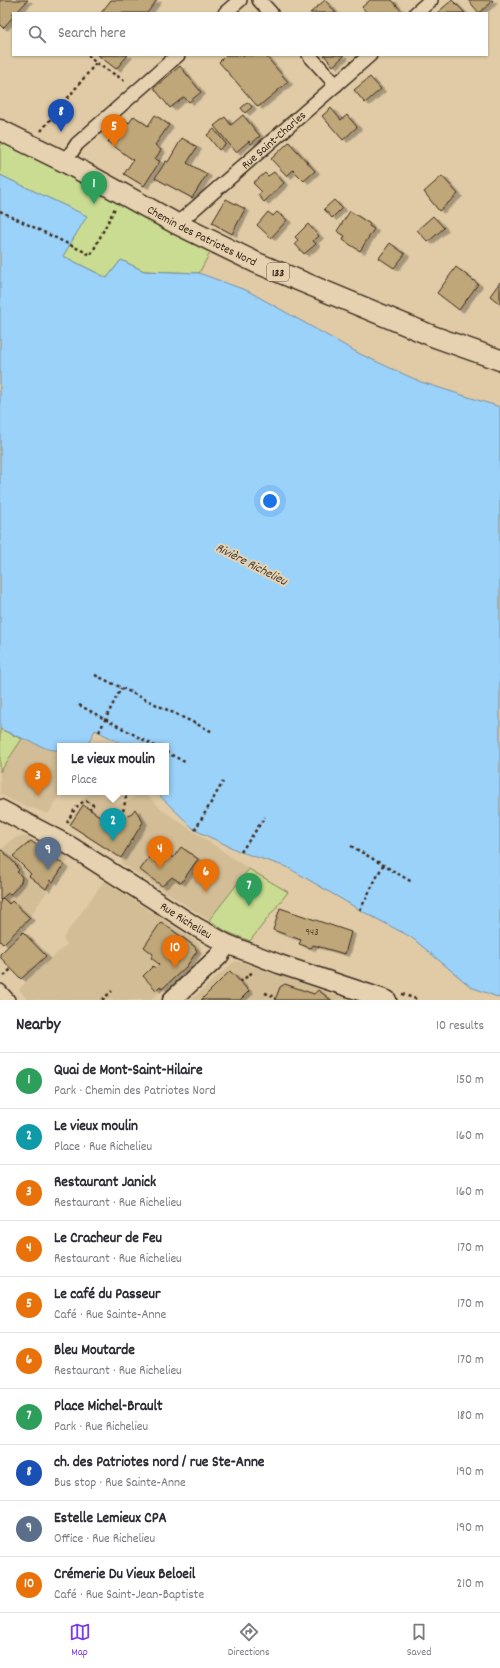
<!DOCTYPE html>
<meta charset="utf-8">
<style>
body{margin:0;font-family:Dekko,sans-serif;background:#f7f7f7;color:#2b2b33}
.you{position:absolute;left:270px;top:501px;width:14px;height:14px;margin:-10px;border:3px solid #fff;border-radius:50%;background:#1a73e8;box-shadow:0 0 0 6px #1a73e833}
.badge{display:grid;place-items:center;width:26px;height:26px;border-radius:50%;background:#7c3aed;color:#fff;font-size:13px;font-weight:700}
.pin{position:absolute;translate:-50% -33px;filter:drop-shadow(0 1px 2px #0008)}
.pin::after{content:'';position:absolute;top:21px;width:14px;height:12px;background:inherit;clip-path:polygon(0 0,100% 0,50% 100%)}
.popup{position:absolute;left:57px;top:743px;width:112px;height:52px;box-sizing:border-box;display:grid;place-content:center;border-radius:0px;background:#fff;filter:drop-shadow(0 1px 3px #0005);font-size:13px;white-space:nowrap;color:#7c7c81}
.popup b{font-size:15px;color:#2b2b33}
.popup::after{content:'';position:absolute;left:50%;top:100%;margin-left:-8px;border:8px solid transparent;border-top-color:#fff}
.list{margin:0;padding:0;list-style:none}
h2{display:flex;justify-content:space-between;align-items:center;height:52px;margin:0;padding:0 16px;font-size:17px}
h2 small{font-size:13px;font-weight:400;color:#7c7c81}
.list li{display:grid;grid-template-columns:26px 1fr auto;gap:12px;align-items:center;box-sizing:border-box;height:56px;padding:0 16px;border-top:1px solid #e1e1e2}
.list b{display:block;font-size:15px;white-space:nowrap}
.list p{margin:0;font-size:13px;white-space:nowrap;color:#7c7c81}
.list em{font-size:13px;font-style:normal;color:#7c7c81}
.icon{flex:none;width:22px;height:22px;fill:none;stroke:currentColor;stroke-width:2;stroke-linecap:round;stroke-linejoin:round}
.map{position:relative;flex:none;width:500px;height:1000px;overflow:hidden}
.search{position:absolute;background:#fff;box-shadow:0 1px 3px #0004;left:12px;right:12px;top:12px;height:44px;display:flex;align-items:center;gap:10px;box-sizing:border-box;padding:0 14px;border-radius:0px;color:#7c7c81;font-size:15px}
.sheet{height:612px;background:#fff}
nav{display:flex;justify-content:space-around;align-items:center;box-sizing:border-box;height:56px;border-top:1px solid #e1e1e2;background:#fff;font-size:11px;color:#7c7c81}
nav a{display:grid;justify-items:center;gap:2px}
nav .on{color:#7c3aed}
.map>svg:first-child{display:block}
</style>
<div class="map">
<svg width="500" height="1000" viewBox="0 0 500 1000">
<defs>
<filter id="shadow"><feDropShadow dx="4.5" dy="2.5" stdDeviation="0" flood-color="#0004"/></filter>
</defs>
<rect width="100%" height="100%" fill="#e0cba6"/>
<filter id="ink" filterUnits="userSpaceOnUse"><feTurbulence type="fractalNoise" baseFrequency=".025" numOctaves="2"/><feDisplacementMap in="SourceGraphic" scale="8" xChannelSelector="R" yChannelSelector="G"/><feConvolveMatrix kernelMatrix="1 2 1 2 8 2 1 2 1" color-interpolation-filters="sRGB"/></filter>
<g filter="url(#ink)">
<g fill="#d3bd96">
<path d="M22 739 48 749 60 752V792H62L48 814 15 802 0 794V772Z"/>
<path d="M91 792H98L117 804 131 800 137 792H144L162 810 249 869 209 920 121 863 123 859 70 826 68 824 83 803 80 801Z"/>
<path d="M20 836 27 837 70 858 31 915V918L0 947V851L11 840Z"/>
<path d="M104 881 199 943 201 949 199 955 151 1000H28L19 989 67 944 63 938Z"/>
<path d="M236 961 240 962 350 1000H191L231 964Z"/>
</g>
<g fill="#c9dc91" stroke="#828358">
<path d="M0 137 212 249 199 273 144 271 121 260 107 278 63 256 86 216 0 175Z"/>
<path d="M0 729 22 739 0 772Z"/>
<path d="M249 869 288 892 250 941 227 932 209 920Z"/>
</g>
<path fill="#9bd2fa" stroke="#758fa2" d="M0 175 87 216 63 256 107 278 121 260 144 271 199 273 248 291 360 354 421 382 500 407V998L471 987 411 937 360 910 287 867 241 852 195 830 156 792H166V746H126L95 730 87 746H60V751L48 749 0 729Z"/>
<g fill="#bfa779" stroke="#3b2a1e" filter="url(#shadow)">
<path d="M0 0H28L16 13H13V17L3 28 0 25Z"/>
<path d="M111 0H157L147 13H101Z"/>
<path d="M325 0 336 13H310Z"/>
<path d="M370 0H392L402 12 401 13H367L362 7Z"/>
<path d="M452 0 465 13H437Z"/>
<path d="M468 0H492L493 1 479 13Z"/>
<path d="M98 55H128L116 69Z"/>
<path d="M226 55H265L288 82 258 107 219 62Z"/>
<path d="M324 55H343L344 56 333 66Z"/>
<path d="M180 66 201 92 189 102 184 97 170 108 154 88Z"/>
<path d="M370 77 381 89 365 103 354 90Z"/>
<path d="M248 102 252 107 245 113 241 108Z"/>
<path d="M331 108 341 120 347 115 357 127 343 140 322 116Z"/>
<path d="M155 115 169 125 155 145 161 150 155 159 160 161 144 186 124 174 133 160 108 142 124 119 129 123 134 116 148 126Z"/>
<path d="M243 115 260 136 251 144 249 141 236 152 214 126 225 117 231 125Z"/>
<path d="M214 129 226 144 219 150 207 135Z"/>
<path d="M182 138 197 147 187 163 207 174 192 198 155 178 166 161 168 162Z"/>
<path d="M289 142 315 171 304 181 293 170 287 176 271 159Z"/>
<path d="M274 172 284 183 264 202 258 195 262 192 253 183 265 173 268 176Z"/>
<path d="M442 176 458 194 439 211 424 192Z"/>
<path d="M226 199 245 209 232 234 212 223Z"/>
<path d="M334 200 342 208 332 218 324 209Z"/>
<path d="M350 211 370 224 369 226 374 229 360 251 343 240 345 236 337 231Z"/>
<path d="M268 212 273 216 277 212 287 220 271 238 257 225Z"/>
<path d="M433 216 444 228 428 242 417 230Z"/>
<path d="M308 224 319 236 313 241 316 244 304 254 295 244 298 240 295 237Z"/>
<path d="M390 243 405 254 394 268 379 258Z"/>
<path d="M456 267 478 284 459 310 437 293Z"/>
<path d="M500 282V304L490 296Z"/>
<path d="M83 805 110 823 132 813 135 809 143 822 121 858 70 825Z"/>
<path d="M31 841 64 865 53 882 51 880 46 889 29 876 31 874 13 856Z"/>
<path d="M157 846 173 858 181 847 198 859 181 883 172 877 162 886 140 870Z"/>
<path d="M2 850 17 866 16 867 19 870 17 872 22 877 21 882 11 894 8 893 0 900V851Z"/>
<path d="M3 898 9 904 12 901 30 918 3 944 0 941V901Z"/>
<path d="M280 908 351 932 345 954 313 945 311 948 299 944 301 940 273 930Z"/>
<path d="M161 922 194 946 197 951 186 967 162 989 160 986 156 990 143 976 153 966 155 968 159 964 151 958 153 954 144 947Z"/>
<path d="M23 932 46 956 21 979 0 957V954Z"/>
<path d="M230 971 249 991 240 1000H201Z"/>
<path d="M285 984 314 994 318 990 331 1000H275L280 987Z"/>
</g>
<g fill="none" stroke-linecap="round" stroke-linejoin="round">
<defs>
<g id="street">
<path d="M259 0 271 13"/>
<path d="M225 13 240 0"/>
<path d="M416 13 431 0"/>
<path d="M309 55 336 85"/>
<path d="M65 162 77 144 178 55"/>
<path id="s1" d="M177 224 370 55"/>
<path d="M0 991 8 1000"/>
</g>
<g id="secondary">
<path id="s2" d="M0 809 72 847 198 928 227 944 279 964 387 1000"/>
<path d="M172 1000 219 956 227 944"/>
</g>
<g id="primary">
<path id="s3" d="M0 130 65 162 177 224 257 263 435 337 500 360"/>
</g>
</defs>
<use href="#street" stroke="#3b2a1e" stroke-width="16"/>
<use href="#secondary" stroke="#3b2a1e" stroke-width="21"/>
<use href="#primary" stroke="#3b2a1e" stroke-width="23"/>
<g stroke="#3b2a1e" stroke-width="2.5" stroke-dasharray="3 3" stroke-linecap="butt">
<path d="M88 55 96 63 127 82"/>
<path d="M41 131 96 63"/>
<path d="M0 211 91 255 115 208"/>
<path d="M95 675 213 732"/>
<path d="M79 705 155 746"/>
<path d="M99 732 121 688"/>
<path d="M166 752 185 762"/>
<path d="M122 817 127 792"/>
<path d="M67 823C72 814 76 803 87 801L93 805 90 810"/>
<path d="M195 830 223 782"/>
<path d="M351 846 412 882"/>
<path d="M241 852 265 817"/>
<path d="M360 910 383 865"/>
<path d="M4 976 11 969"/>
<path d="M240 982 254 971"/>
<path d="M265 993 276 997"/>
<path d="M402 994 419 1000"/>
<path d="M102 1000 112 991"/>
</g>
<use href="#street" stroke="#e6d2b0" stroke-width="13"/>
<use href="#secondary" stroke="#e6d2b0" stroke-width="18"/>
<use href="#primary" stroke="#e6d2b0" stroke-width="20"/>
</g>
</g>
<g text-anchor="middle" stroke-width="4" stroke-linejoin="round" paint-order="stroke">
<g font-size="10" fill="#5c4935">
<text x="312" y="935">943</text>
</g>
<rect fill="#e6d2b0" stroke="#6e5c4a" stroke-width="1" x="267" y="263" width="22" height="18" rx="3"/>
<g font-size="11" font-weight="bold" fill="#3b2a1e">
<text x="278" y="276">133</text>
</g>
<g font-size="12" fill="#3b2a1e" stroke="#e6d2b0">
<text dy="4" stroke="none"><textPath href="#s1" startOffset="128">Rue Saint-Charles</textPath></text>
<text dy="4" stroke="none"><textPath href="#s3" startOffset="228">Chemin des Patriotes Nord</textPath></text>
<text dy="4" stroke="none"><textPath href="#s2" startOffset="217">Rue Richelieu</textPath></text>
</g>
<g font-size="13" font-style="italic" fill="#49433f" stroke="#e6d2b0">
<text transform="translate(252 563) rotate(27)" y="5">Rivière Richelieu</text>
</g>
</g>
</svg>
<div class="you"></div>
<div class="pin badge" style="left:94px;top:204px;background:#2e9e5b">1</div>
<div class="pin badge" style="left:113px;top:841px;background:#0f9aa8">2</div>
<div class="popup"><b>Le vieux moulin</b>Place</div>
<div class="pin badge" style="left:38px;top:796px;background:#e8710a">3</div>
<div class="pin badge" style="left:160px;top:869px;background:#e8710a">4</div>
<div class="pin badge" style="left:114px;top:147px;background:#e8710a">5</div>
<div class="pin badge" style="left:206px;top:892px;background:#e8710a">6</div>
<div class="pin badge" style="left:249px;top:906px;background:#2e9e5b">7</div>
<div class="pin badge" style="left:61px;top:132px;background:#1a4fb4">8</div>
<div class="pin badge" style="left:48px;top:870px;background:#5c6f8a">9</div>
<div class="pin badge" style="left:175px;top:968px;background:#e8710a">10</div>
<div class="search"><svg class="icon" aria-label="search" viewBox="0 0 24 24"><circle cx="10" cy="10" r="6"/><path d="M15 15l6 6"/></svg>Search here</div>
</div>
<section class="sheet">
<h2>Nearby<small>10 results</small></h2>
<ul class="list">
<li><span class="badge" style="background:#2e9e5b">1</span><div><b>Quai de Mont-Saint-Hilaire</b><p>Park · Chemin des Patriotes Nord</p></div><em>150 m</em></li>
<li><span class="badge" style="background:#0f9aa8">2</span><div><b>Le vieux moulin</b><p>Place · Rue Richelieu</p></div><em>160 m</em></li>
<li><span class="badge" style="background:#e8710a">3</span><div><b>Restaurant Janick</b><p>Restaurant · Rue Richelieu</p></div><em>160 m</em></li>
<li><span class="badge" style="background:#e8710a">4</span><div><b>Le Cracheur de Feu</b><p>Restaurant · Rue Richelieu</p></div><em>170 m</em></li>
<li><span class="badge" style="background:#e8710a">5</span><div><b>Le café du Passeur</b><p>Café · Rue Sainte-Anne</p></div><em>170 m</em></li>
<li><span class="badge" style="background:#e8710a">6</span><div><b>Bleu Moutarde</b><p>Restaurant · Rue Richelieu</p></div><em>170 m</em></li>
<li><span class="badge" style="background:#2e9e5b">7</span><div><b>Place Michel-Brault</b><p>Park · Rue Richelieu</p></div><em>180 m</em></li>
<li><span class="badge" style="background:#1a4fb4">8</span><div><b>ch. des Patriotes nord / rue Ste-Anne</b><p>Bus stop · Rue Sainte-Anne</p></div><em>190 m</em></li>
<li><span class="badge" style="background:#5c6f8a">9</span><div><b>Estelle Lemieux CPA</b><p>Office · Rue Richelieu</p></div><em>190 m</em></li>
<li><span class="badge" style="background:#e8710a">10</span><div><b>Crémerie Du Vieux Beloeil</b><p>Café · Rue Saint-Jean-Baptiste</p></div><em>210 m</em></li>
</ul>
</section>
<nav>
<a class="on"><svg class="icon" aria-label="map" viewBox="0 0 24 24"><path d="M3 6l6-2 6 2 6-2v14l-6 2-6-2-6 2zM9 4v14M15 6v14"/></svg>Map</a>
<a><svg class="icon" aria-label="directions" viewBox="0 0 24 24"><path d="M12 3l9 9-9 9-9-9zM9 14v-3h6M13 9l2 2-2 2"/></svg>Directions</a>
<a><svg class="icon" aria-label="saved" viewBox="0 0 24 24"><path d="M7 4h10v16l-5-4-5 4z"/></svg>Saved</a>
</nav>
